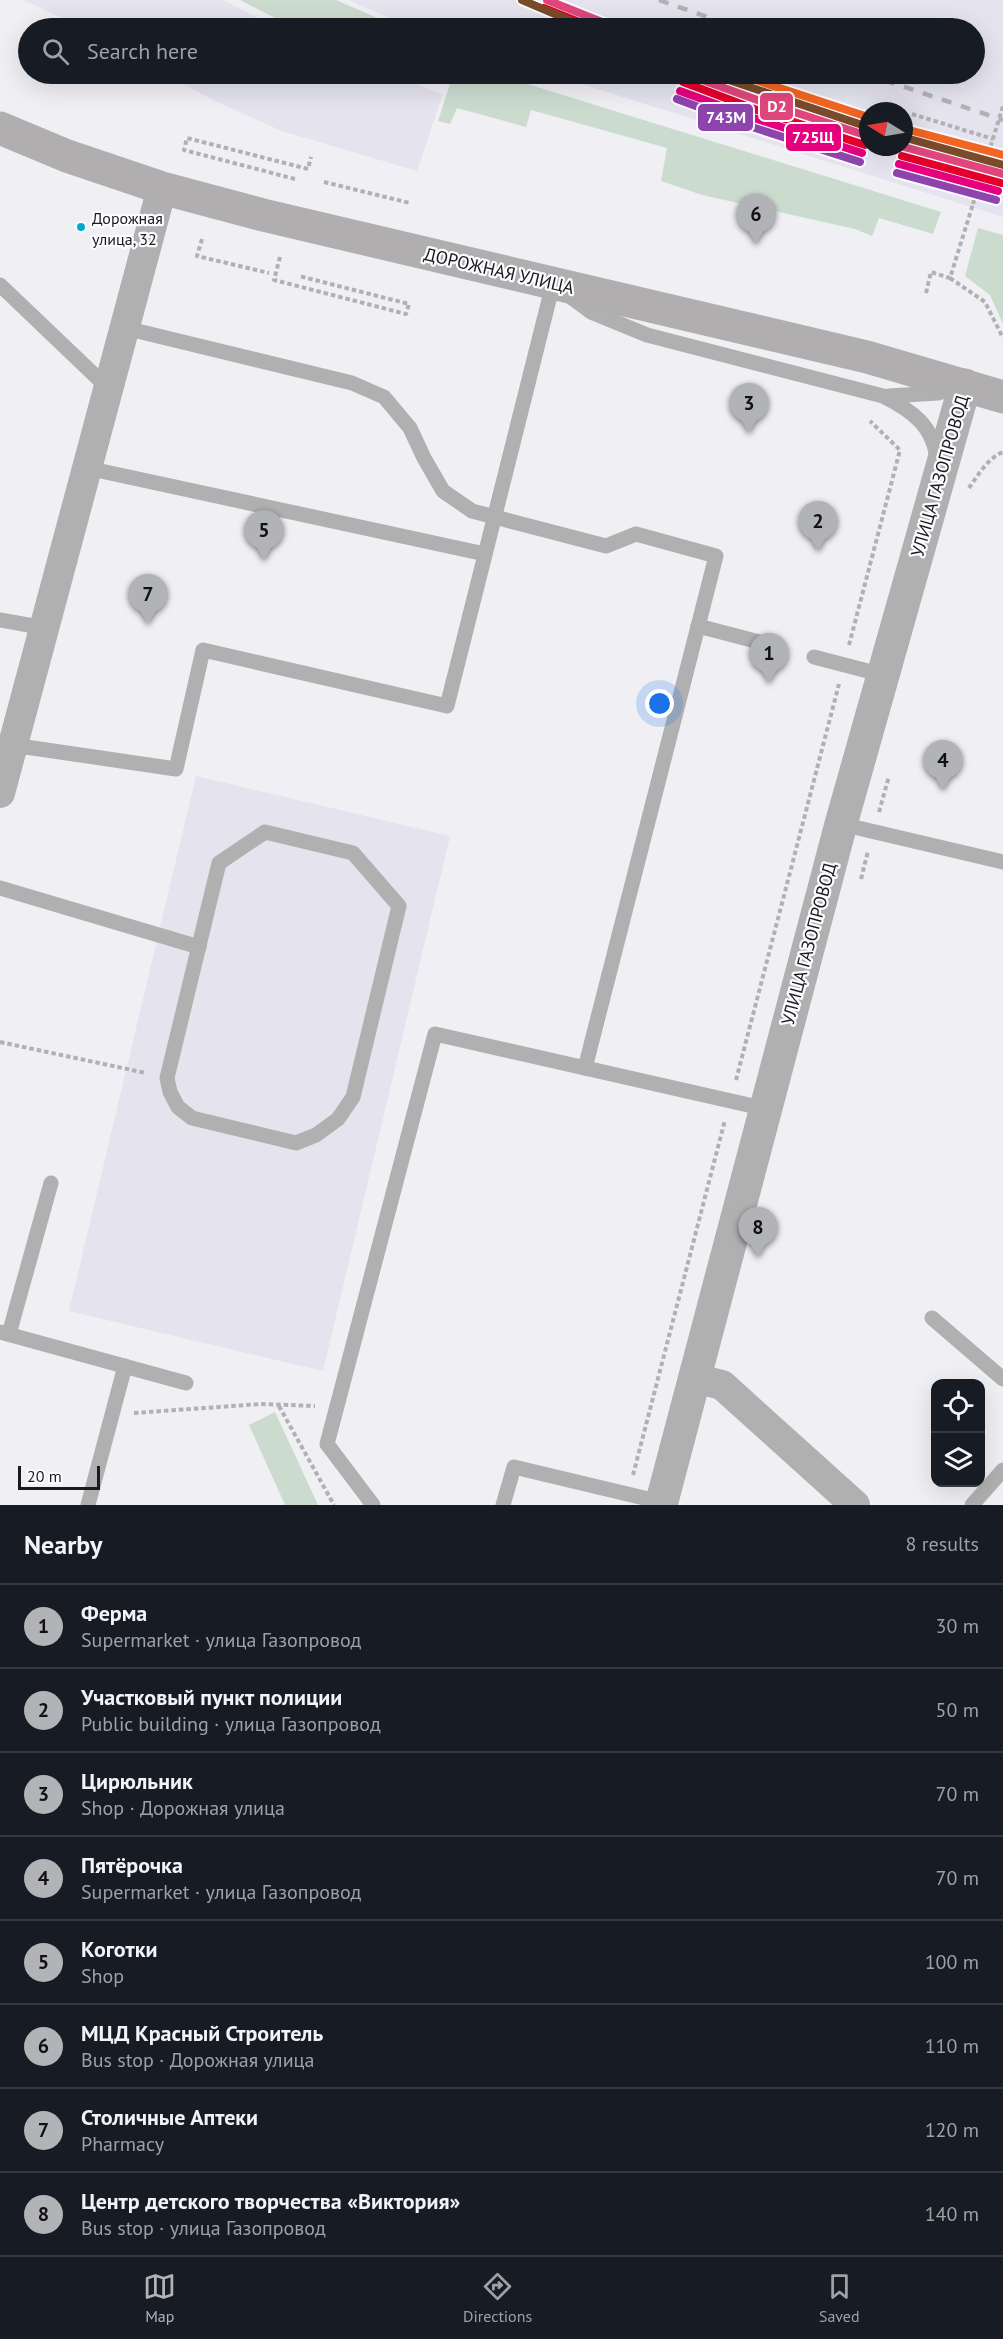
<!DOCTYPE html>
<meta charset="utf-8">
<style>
body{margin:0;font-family:"PT Sans",sans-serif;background:#242831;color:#f1f3f6}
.controls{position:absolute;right:18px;bottom:18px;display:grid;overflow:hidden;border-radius:12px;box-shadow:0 6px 24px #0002}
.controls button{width:54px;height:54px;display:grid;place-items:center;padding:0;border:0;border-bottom:2px solid #363941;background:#171b24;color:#f1f3f6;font:30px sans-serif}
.compass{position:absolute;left:859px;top:102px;width:54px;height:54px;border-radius:50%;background:#171b24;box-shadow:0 6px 24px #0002;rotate:281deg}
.scale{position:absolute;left:18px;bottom:15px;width:82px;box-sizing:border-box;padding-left:6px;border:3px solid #1a191c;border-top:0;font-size:16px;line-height:21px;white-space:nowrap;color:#1a191c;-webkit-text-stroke:4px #fcfbff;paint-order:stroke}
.you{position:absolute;left:660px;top:704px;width:21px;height:21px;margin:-15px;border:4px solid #fff;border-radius:50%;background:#1a73e8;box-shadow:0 0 0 9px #1a73e833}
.badge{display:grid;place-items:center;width:39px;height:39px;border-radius:50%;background:#b2b3b6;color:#111;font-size:20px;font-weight:700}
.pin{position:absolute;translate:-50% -50px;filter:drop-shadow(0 2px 3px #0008)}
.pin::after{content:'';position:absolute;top:32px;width:21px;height:18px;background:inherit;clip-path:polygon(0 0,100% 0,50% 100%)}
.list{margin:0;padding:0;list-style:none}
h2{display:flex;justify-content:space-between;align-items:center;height:78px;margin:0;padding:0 24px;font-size:26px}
h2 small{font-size:20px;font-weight:400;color:#9ea1a6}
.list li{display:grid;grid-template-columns:39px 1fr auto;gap:18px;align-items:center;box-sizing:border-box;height:84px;padding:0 24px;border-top:2px solid #363941}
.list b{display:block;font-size:22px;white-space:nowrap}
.list p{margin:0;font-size:20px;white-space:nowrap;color:#9ea1a6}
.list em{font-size:20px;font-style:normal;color:#9ea1a6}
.icon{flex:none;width:33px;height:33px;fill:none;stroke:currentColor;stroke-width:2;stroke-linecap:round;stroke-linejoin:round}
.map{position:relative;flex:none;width:1003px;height:1505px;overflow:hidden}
.search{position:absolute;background:#171b24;box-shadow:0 6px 24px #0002;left:18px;right:18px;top:18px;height:66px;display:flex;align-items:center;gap:15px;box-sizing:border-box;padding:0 21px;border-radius:33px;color:#9ea1a6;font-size:22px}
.sheet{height:750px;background:#171b24}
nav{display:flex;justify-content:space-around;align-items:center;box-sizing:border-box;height:84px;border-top:2px solid #363941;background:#171b24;font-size:16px;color:#9ea1a6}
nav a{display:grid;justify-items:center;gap:3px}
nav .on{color:#b2b3b6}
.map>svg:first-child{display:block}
</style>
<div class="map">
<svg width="1003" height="1505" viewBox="0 0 1003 1505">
<rect width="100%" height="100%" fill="#efeff4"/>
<g fill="#e4e3ee" fill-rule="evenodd">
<path d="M24 0H223L278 28H82Z"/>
<path d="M349 0H1003V217L550 74H974V28H412ZM868 111H904V147H868Z"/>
<path d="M165 74H387L443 94 417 171 282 131 215 101Z"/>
<path d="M196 776 450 836 323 1371 69 1311Z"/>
</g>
<g fill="#cbdccf">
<path d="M240 0H336L400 28H295Z"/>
<path d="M453 74H495L941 212 933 234 879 218 872 236 855 229 702 195 661 181 667 148 531 110 526 127 457 108 450 124 438 121Z"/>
<path d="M978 228 1003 235V324L990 295 965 276Z"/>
<path d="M275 1412 318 1505H285L249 1425Z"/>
</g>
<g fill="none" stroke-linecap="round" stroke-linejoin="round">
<g stroke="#b2b1b2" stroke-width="4" stroke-dasharray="4.5 3" stroke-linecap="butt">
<path d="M912 114 993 139"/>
<path d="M898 159 980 181"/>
<path d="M295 179 184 150 187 138 308 169 311 157"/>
<path d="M324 182 410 203"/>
<path d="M202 239 197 256 269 273"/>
<path d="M280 257 274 280 406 314 409 304 299 276"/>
<path d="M950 278 985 302 1003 338"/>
<path d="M926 293 931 272 950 278 973 204"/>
<path d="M969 488C978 475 988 458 1003 452"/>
<path d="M849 645 900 450 870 421"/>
<path d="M879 812 889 776"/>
<path d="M861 879 868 851"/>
<path d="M0 1042 146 1073"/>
<path d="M736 1080 839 684"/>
<path d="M279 1406 334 1505"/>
<path d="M134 1413 261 1404 315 1406"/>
<path d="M633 1475 725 1120"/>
</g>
<g stroke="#b1b0b0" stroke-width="15">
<path d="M0 285 108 388"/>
<path d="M125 328 352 383 384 397 410 428 424 458 443 491 472 511 606 546 636 534 716 556 585 1068"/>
<path d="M889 396 938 393 951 389"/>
<path d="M87 468 485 554"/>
<path d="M0 620 45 628"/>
<path d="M698 626 774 646"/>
<path d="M814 657 883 675"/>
<path d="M12 745 176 769 203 650 447 706 553 284 591 312 647 335 883 396C911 410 935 426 937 462"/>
<path d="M841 824 1003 862"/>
<path d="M265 832 353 853 399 906 353 1097 338 1119 316 1135 296 1143 192 1118 178 1107 170 1092 167 1078 219 863Z"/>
<path d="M0 888 199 947"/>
<path d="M932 1318 1003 1379"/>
<path d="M0 1332 186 1383"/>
<path d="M9 1334 51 1183"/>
<path d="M88 1505 125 1366"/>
<path d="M373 1505 327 1444 435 1034 766 1109"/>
<path d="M503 1505 514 1467 661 1502"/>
<path d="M972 1505 1003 1470"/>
</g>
<g stroke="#b1b0b0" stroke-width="30">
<path d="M0 793 162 188"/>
<path d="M694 1378 722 1385 855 1505"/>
</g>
<path stroke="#b1b0b0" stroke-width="33" d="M661 1505 841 824 965 385"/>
<path stroke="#b0aeaf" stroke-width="33" d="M0 128 67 156 162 188 263 215 867 357 1003 397"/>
<g stroke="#b2b1b3" stroke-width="4.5" stroke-dasharray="10 10" stroke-linecap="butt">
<path d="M659 0 739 28"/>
<path d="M866 74 1003 120"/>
</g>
<path stroke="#b2b1b2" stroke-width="4" stroke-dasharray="4.5 3" stroke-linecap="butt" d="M973 204 1003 106"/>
<defs>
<g id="rail-1">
<path d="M547 0 617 28"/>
<path d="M686 74 760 101 868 136"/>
<path d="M904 147 1003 174"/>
</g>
<g id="rail-2">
<path d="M544 8 594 28"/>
<path d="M683 82 757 110 865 145"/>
<path d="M902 156 1001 183"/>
</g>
<g id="rail-3">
<path d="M522 0 569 20"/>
<path d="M711 74 868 127"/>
<path d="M906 138 1003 165"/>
</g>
<g id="rail-4">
<path d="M680 91 754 118 862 153"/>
<path d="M899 164 998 191"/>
</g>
<g id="rail-5">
<path d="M737 74 868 117"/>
<path d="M909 130 1003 155"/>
</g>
<g id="rail-6">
<path d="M677 99 752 127 860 162"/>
<path d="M897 173 996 200"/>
</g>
</defs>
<use href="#rail-1" stroke="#fcfbff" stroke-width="12"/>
<use href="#rail-2" stroke="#fcfbff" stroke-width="12"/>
<use href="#rail-3" stroke="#fcfbff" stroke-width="12"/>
<use href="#rail-4" stroke="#fcfbff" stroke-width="12"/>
<use href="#rail-5" stroke="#fcfbff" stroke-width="12"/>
<use href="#rail-6" stroke="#fcfbff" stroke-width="12"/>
<use href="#rail-1" stroke="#df477c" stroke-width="8"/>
<use href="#rail-2" stroke="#e4002b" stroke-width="8"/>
<use href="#rail-3" stroke="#7a4b2a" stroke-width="8"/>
<use href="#rail-4" stroke="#e5007d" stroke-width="8"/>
<use href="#rail-5" stroke="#f26522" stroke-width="8"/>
<use href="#rail-6" stroke="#8e44ad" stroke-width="8"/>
</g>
<circle fill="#00a9ce" stroke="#fcfbff" stroke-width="2" cx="81" cy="227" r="5"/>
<g text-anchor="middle" stroke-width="4.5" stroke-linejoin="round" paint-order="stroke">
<g font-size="16" fill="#1a191c" stroke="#fcfbff" text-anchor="start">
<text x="92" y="224">Дорожная<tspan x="92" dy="21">улица, 32</tspan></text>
</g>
<g font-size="18" fill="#1a191c" stroke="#fcfbff">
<text transform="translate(499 271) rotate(13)" y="6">ДОРОЖНАЯ УЛИЦА</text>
<text transform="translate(940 476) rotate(-74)" y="6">УЛИЦА ГАЗОПРОВОД</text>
<text transform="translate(809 944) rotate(-75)" y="6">УЛИЦА ГАЗОПРОВОД</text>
</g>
</g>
<g stroke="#fcfbff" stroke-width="2">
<rect x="759" y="92" width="35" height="29" rx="6" fill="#df477c"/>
<rect x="697" y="103" width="57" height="29" rx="6" fill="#8e44ad"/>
<rect x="785" y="123" width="57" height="29" rx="6" fill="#e5007d"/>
</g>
<g font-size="16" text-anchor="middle" font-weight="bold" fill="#fff">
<text x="777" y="112">D2</text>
<text x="726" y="123">743М</text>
<text x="813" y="143">725Щ</text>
</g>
</svg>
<div class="controls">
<button><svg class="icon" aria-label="locate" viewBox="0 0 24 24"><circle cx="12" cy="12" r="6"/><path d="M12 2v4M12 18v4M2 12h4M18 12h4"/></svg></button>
<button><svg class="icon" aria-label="layers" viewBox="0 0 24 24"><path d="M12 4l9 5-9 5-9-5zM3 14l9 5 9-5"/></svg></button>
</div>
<svg class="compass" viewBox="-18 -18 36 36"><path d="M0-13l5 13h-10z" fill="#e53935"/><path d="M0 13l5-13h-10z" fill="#9ea1a6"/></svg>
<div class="scale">20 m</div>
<div class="you"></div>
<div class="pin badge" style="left:769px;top:683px">1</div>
<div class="pin badge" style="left:818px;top:551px">2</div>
<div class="pin badge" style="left:749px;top:433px">3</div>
<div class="pin badge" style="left:943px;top:790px">4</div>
<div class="pin badge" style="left:264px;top:560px">5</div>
<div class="pin badge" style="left:756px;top:244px">6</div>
<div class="pin badge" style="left:148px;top:624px">7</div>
<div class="pin badge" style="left:758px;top:1257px">8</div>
<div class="search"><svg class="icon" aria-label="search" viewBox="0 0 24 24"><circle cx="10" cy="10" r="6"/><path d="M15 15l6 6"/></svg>Search here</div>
</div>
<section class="sheet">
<h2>Nearby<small>8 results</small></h2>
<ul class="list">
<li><span class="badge">1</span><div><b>Ферма</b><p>Supermarket · улица Газопровод</p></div><em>30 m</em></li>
<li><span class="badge">2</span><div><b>Участковый пункт полиции</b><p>Public building · улица Газопровод</p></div><em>50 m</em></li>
<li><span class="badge">3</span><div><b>Цирюльник</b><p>Shop · Дорожная улица</p></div><em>70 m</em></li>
<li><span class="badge">4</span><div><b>Пятёрочка</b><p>Supermarket · улица Газопровод</p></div><em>70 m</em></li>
<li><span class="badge">5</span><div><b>Коготки</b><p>Shop</p></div><em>100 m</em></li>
<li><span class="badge">6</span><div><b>МЦД Красный Строитель</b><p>Bus stop · Дорожная улица</p></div><em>110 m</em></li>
<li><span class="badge">7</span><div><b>Столичные Аптеки</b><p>Pharmacy</p></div><em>120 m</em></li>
<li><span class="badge">8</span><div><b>Центр детского творчества «Виктория»</b><p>Bus stop · улица Газопровод</p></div><em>140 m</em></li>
</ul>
</section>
<nav>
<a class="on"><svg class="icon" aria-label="map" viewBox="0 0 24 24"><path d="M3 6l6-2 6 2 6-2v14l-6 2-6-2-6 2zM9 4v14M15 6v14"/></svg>Map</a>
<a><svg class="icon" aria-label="directions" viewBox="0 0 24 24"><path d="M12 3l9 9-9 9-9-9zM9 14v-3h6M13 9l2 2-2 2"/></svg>Directions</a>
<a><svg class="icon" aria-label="saved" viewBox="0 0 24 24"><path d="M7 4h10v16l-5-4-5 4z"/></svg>Saved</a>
</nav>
